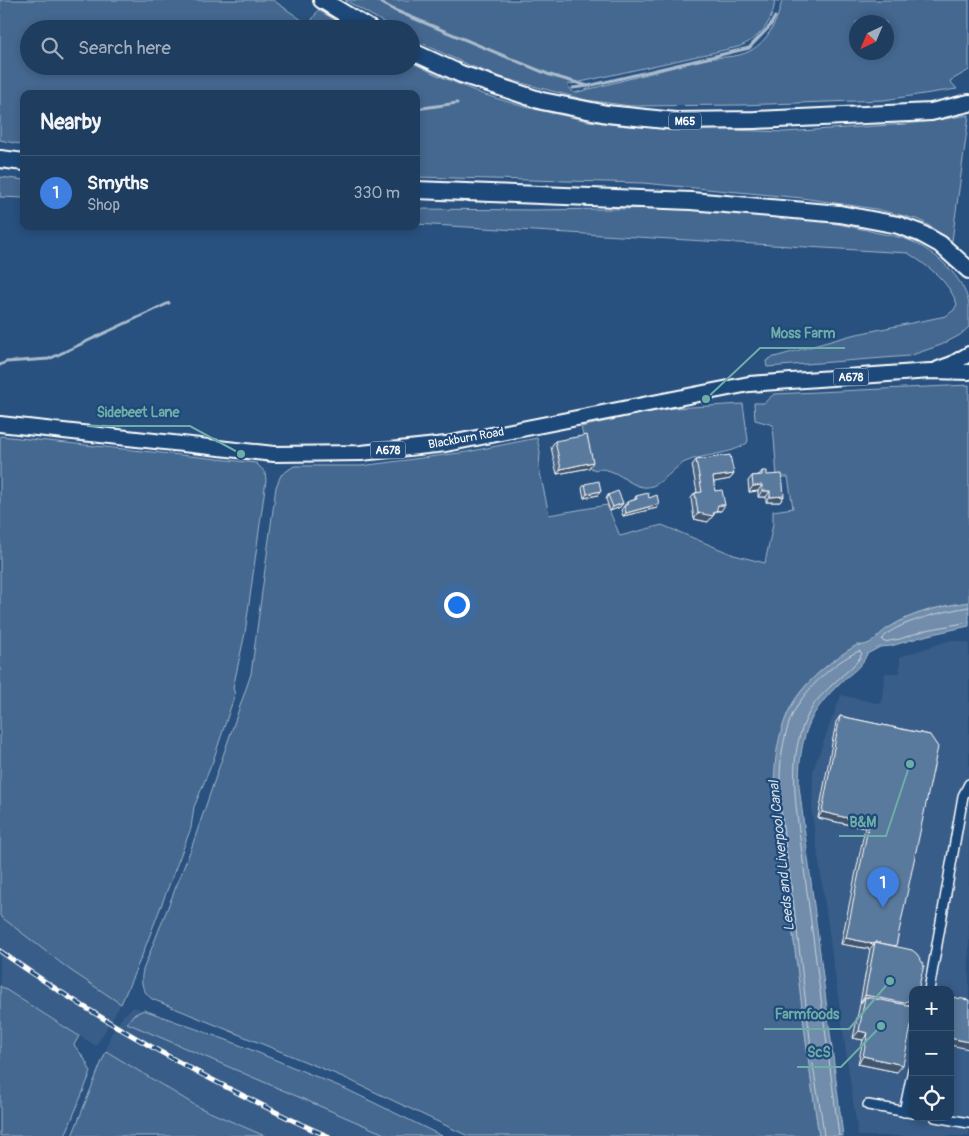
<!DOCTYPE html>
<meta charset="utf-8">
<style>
body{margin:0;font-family:Pangolin,sans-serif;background:#2b4868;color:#f1f3f6}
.controls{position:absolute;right:15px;bottom:15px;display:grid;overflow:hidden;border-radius:10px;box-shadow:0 2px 8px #0003}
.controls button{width:45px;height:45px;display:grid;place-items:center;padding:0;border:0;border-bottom:1px solid #3c5674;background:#1e3d5f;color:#f1f3f6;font:25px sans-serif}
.compass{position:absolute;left:849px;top:15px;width:45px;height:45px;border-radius:50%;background:#1e3d5f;box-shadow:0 2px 8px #0003;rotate:224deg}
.you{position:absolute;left:456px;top:604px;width:18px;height:18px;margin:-12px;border:4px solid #fff;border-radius:50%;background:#1a73e8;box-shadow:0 0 0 8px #1a73e833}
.badge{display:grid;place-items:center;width:32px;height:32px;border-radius:50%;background:#ff9aa2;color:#fff;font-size:16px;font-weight:700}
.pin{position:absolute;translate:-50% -41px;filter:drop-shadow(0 1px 2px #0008)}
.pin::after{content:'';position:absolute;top:26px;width:18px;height:15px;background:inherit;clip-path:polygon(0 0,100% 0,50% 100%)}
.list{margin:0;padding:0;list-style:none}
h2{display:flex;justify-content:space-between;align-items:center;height:65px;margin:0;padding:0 20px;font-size:21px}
h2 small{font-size:16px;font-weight:400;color:#a1aebd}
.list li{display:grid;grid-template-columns:32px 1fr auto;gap:15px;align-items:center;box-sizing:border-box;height:75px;padding:0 20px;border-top:1px solid #3c5674}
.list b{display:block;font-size:19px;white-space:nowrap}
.list p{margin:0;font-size:16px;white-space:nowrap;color:#a1aebd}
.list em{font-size:16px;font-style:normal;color:#a1aebd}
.icon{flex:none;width:28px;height:28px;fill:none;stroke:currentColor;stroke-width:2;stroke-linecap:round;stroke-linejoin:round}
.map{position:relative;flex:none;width:969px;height:1136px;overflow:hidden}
.search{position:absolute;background:#1e3d5f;box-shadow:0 2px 8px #0003;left:20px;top:20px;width:400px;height:55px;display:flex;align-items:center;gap:12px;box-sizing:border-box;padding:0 18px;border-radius:28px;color:#a1aebd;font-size:19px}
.panel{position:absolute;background:#1e3d5f;box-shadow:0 2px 8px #0003;left:20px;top:90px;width:400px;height:140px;border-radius:10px}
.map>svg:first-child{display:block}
</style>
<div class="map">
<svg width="969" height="1136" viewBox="0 0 969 1136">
<rect width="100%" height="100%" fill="#28517f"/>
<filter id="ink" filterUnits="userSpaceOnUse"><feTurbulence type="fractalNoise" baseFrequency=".02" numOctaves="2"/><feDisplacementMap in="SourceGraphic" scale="10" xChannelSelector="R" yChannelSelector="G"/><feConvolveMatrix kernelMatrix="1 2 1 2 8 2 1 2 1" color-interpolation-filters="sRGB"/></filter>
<g filter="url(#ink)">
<g fill="#375d88" fill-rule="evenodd">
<path d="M951 640 969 643V1136H858L812 814 813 770 841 695 881 704 885 673H900V657ZM913 990H950V1117H913Z"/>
<path d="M0 916 70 970 121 1004 96 1046 0 986Z"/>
<path d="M134 1007 230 1041 418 1136H265L198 1107 106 1052 110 1036 123 1016Z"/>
</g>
<g fill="#446890" stroke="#a2b4c8" fill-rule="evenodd">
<path d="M0 0H273L309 25 318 10 351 29H29V66H411V62L437 75 482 94 525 107 588 121 626 126 784 132 906 124 932 121 969 115 952 241 920 220 876 209 802 198 643 183 416 177V94H24V145L0 140Z"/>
<path d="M345 0H775C773 23 759 39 738 47L567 85 574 93C617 82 659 71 701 60 717 56 735 59 750 51 769 40 778 20 782 0H969V70L950 81 957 89 884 100 740 105 631 106 586 100 503 78 466 64 411 38V29H395ZM856 22H886V52H856Z"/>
<path d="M0 177 24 180V198L0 197Z"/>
<path d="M682 208C747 214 814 216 878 233 889 235 901 237 911 241 935 252 964 277 969 304 969 311 969 319 969 327L960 335 941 345 909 356 767 367 766 361 771 358 852 335 946 316 954 310 957 304C948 280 929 267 908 253L416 224V209L533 210Z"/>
<path d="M969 385V602C942 606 913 612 890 627 878 633 872 648 857 645 829 662 796 687 785 720 769 766 776 811 783 858 786 886 790 913 794 941 802 1006 809 1071 819 1136H468L343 1077 152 999C142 991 140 983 143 970L191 849 251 674 276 487 281 475 294 466H361L467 452 537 438 540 452 539 468 549 515 607 505 620 536 662 525 734 555 765 563 773 524V511L793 508 788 477H777L773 425 755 420 754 403H764L774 394Z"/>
<path d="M743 404 748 440 747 443C732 455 703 454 685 462 671 469 660 489 643 487 627 485 618 468 597 469L596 470 591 468 581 427 634 415 674 408Z"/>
<path d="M0 436 256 463 265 472 266 480 245 633 233 688 235 694 213 761 194 807 191 828 143 953 121 1004 70 970 0 916Z"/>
<path d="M0 986 79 1036 74 1045 84 1058 91 1072 65 1136H0Z"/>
<path d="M144 1010 232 1042 346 1089 442 1136H389L127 1023 133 1015Z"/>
<path d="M106 1051 198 1107 265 1136H72Z"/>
</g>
<path fill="#718dab" stroke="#aabbcd" d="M969 602V626L928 635 891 646 880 647 867 654C862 667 851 673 841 682 833 690 824 699 818 708 802 730 799 760 799 786L843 1136H819C809 1071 802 1006 794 941 790 916 787 891 783 866 776 817 767 767 785 720 797 687 828 662 857 645 872 648 878 633 890 627 913 612 942 606 969 602Z"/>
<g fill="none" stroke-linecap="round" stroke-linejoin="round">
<g stroke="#c6d1dd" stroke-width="1">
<path d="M969 607C950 610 890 623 882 640L884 642 900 639 926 630 969 622"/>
<path d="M824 1136C822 1112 816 1088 813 1065 806 1004 799 944 791 884 784 830 771 777 789 723 798 695 833 662 859 651L862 653C859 664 839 677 831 686 825 692 817 699 813 706 790 742 793 783 798 823L839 1136"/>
</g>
<g stroke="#aabbcd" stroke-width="3">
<path d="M377 0 394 10 550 75 588 86"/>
<path d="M778 1V0"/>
<path d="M573 88 588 86 749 48 770 26 775 17"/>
<path d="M416 109 457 103"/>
<path d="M0 365 6 362 49 359 169 303"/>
</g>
<defs>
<g id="street">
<path d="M929 990 956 836 963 796 969 784"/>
<path d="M868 1105 913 1113"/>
<path d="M904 1112 913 1069"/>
<path d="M935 1117 969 1123"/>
</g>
<g id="primary">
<path d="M938 369 952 364 969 354"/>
<path d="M0 424 274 454 361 453 446 444 749 384 930 371 969 372"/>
</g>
<g id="highway">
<path d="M322 0 370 29"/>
<path d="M411 51 461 74 542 101 607 114 675 121 755 120 931 112 969 103"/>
<path d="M0 159 24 162"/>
<path d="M416 190 691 201 840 214 898 225 920 233 940 244 969 270"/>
</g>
</defs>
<use href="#street" stroke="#fff" stroke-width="12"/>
<use href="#primary" stroke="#fff" stroke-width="18"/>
<use href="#highway" stroke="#fff" stroke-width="20"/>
<use href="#street" stroke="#1f4a7a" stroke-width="9"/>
<use href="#primary" stroke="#1f4a7a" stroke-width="14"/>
<use href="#highway" stroke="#1f4a7a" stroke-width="16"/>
<defs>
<path id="rail" d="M0 951C74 1003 151 1049 232 1090 264 1106 296 1123 328 1136"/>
</defs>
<use href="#rail" stroke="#fff" stroke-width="5"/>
<use href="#rail" stroke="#1f4a7a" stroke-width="3" stroke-dasharray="9" stroke-linecap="butt"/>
</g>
<g fill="#4d6987" stroke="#fff">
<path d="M555 441 589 468 557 474 551 447Z"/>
<path d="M696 460 734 474 730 479 713 482 715 491 721 511H716L708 522 694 519 691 498 695 493 697 492 692 465Z"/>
<path d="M762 471 767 475 784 496 780 502H766V497H758V491L749 492 748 481 752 476 759 475Z"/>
<path d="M585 484 598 495 584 498 582 488Z"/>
<path d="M608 495 623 503 620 507 610 511 606 499Z"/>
<path d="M636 496 659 504 657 508 623 516 621 510 627 502 634 500Z"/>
<path d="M840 716 930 735 896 946 913 990V1001L911 1003 908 1005 897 1072 858 1064 863 1040 853 1038 860 1004 861 1003H860L870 949 841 944 865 828 818 818 836 722Z"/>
</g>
<g fill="#3f556e" stroke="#fff">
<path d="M593 462 589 468 557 474 561 469Z"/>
<path d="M734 474 730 479 709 483 713 477Z"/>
<path d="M762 485 758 491 749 492 753 486Z"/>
<path d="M601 491 598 495 584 498 587 494Z"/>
<path d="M762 491H770L766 497H758Z"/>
<path d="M784 496 780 502H766L770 497Z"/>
<path d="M623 503 620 507 610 511 613 507Z"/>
<path d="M659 504 657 508 623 516 626 513Z"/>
<path d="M718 505H725L721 511 714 510Z"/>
<path d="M716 512 708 522 694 519 698 513Z"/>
<path d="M822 812 869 823 865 828 818 818Z"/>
<path d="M846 938 874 944 870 949 841 944Z"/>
<path d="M865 995 913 998V1001L911 1003 899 1011 865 997 861 1003H860Z"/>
<path d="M859 1031 868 1033 863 1040 853 1038Z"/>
<path d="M950 1038 969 1042V1049L950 1045Z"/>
<path d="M863 1056 903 1065 897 1072 858 1064Z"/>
</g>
<g fill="#5a7a9d" stroke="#fff">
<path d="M587 435 593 462 561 469 555 441Z"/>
<path d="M730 455 734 474 713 477 715 491 722 490 725 505H718L716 512H714L713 516 698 513 695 493 702 492 696 460Z"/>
<path d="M762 471H767V475L782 474 784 496 770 497V491H762V485L753 486 752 476 762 475Z"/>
<path d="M599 481 601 491 587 494 585 484Z"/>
<path d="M618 491 623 503 613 507 608 495Z"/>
<path d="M648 493 649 498 657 495 659 504 626 513 624 506 628 504 627 502 637 499 636 496Z"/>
<path d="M840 716 930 735 938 747 896 946 875 942 874 944 846 938 869 823 822 812Z"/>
<path d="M875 942 912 950 917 954 924 965 918 990H913V998L904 1003 865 995Z"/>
<path d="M865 997 913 1006V1017L903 1065 863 1056 868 1033 859 1031Z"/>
<path d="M951 997 969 1000V1042L950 1038V1004Z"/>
</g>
</g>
<g text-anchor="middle" stroke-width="4.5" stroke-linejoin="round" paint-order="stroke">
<g fill="#1f4a7a" stroke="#bcc9d7" stroke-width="1">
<rect x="669" y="112.5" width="32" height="17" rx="4"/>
<rect x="833.5" y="368.5" width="35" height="17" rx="4"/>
<rect x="370.5" y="441.5" width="35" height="17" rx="4"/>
</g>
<g font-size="11" font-weight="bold" fill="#fff">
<text x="685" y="125">M65</text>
<text x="851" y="381">A678</text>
<text x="388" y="454">A678</text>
</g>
<g font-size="12" fill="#fff" stroke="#1f4a7a">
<text transform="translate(466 438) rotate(-10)" y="4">Blackburn Road</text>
</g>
<g font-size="14" font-style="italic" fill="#d4dde6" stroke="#1f4a7a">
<text transform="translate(781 856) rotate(-96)" y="5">Leeds and Liverpool Canal</text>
</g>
</g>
<path fill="none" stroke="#6fada8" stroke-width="2" d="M706 399L760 348H845M241 454L190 426H87M910 764L886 836H839M890 981L849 1029H764M881 1026L841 1067H797"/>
<g fill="#6fada8" stroke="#1f4a7a" stroke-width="2">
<circle cx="706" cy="399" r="5"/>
<circle cx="241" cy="454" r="5"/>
<circle cx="910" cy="764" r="5"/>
<circle cx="890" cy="981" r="5"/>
<circle cx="881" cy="1026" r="5"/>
</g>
<g font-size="14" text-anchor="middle" font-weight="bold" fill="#6fada8" stroke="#1f4a7a" stroke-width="4.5" stroke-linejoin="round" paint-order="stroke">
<text x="803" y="338">Moss Farm</text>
<text x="138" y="417">Sidebeet Lane</text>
<text x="863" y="827">B&amp;M</text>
<text x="807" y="1019">Farmfoods</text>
<text x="819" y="1057">ScS</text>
</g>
</svg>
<div class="controls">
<button>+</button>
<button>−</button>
<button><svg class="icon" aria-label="locate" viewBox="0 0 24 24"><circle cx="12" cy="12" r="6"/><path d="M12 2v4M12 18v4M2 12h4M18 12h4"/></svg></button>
</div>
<svg class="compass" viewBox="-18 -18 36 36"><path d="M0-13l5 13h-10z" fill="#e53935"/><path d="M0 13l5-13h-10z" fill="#a1aebd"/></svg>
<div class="you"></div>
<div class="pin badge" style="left:883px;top:908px;background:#3f7fe0">1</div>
<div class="search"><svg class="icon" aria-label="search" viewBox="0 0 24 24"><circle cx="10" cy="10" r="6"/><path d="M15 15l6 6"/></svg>Search here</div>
<section class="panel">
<h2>Nearby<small></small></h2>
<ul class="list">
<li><span class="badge" style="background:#3f7fe0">1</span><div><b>Smyths</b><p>Shop</p></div><em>330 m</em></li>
</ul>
</section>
</div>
